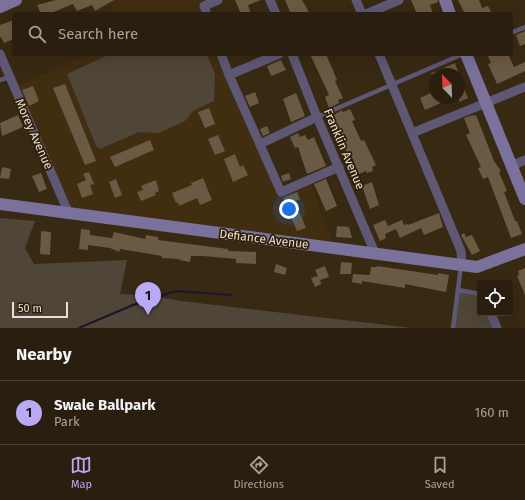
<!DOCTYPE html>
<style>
body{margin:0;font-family:"Fira Sans",sans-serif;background:#362c1c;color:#f1f3f6}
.controls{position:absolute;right:12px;bottom:12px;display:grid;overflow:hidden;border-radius:4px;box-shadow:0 4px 16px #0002}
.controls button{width:36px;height:36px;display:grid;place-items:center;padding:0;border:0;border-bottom:1px solid #463d2e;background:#2a1f0e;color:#f1f3f6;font:20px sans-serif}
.compass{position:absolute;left:429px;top:68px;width:36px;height:36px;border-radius:50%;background:#2a1f0e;box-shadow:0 4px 16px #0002;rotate:337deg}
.scale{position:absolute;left:12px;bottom:10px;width:56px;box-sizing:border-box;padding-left:4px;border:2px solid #eae0d2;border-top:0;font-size:11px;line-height:14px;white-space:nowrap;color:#eae0d2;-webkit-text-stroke:3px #2e1f09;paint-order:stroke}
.you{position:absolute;left:289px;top:209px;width:14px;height:14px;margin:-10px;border:3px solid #fff;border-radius:50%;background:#1a73e8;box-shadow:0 0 0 6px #1a73e833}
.badge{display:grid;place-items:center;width:26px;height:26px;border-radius:50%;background:#baaaf6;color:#111;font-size:13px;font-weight:700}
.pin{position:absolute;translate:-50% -33px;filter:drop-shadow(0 1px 2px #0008)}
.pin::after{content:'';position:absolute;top:21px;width:14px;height:12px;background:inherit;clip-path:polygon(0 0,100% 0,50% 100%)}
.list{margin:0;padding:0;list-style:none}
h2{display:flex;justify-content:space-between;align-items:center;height:52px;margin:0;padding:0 16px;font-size:17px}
h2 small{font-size:13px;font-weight:400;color:#a5a29e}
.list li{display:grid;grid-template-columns:26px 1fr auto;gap:12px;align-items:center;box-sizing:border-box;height:64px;padding:0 16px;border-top:1px solid #463d2e}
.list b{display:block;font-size:15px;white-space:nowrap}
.list p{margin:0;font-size:13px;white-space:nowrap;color:#a5a29e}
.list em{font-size:13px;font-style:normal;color:#a5a29e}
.icon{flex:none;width:22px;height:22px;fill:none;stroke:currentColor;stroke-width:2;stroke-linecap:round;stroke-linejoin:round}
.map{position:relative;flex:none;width:525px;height:328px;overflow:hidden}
.search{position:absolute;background:#2a1f0e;box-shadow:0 4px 16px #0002;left:12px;right:12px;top:12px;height:44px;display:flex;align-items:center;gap:10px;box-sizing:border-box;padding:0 14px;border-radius:4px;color:#a5a29e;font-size:15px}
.sheet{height:116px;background:#2a1f0e}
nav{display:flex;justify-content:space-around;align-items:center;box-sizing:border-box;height:56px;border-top:1px solid #463d2e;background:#2a1f0e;font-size:11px;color:#a5a29e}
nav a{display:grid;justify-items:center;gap:2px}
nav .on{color:#baaaf6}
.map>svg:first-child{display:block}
</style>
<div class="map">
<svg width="525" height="328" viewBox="0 0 525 328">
<rect width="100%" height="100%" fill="#382913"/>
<g fill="#412d10">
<path d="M109 0H218L204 6 207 14H114Z"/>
<path d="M88 54H223L277 196 310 183 335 248 69 214 14 88Z"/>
</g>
<g fill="#4f4538">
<path d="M110 54H207L215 74 214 101 193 111 185 121 159 133 139 132 100 149 96 146 67 74Z"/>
<path d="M0 218 35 221 25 248 34 264 127 260 120 294 153 296 181 301 412 328H0Z"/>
<path d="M458 290 480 297V313H491L496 328H453Z"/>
</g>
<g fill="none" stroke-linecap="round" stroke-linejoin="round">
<path stroke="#1a162b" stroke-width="2" d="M79 328 133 305 176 291 232 295"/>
</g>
<g fill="#6b5a43">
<path d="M56 0H114L95 11 92 5 77 11 73 4 49 14H41L37 5Z"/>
<path d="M235 0H261L248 5 251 14H241Z"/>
<path d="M285 0H302L310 14H291Z"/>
<path d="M411 0H438V2L430 5 433 14H417Z"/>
<path d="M458 0H479L482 8 488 6 492 14H465Z"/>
<path d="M14 20V39L4 43 1 37 0 38V25Z"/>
<path d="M525 31V44L520 46 516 35Z"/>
<path d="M310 54H326L337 80 335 81 343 98 338 100 339 103 329 108 325 97 329 95Z"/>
<path d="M487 54H508L514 67 525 62V71L497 84 488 64 491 63Z"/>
<path d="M281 60 286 70 271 76 267 66Z"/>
<path d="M455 63 458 72 454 74H430Z"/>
<path d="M459 78 468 98 459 102Z"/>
<path d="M65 84 96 161 85 165 53 88Z"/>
<path d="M33 86 39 101 29 106 22 90Z"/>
<path d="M435 91V98H452L425 110 420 98Z"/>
<path d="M255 92 259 103 250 107 245 96Z"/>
<path d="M296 93 305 116 291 122 283 99Z"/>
<path d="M209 108 215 124 205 128 198 112Z"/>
<path d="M350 109 355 120 352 121 361 141 364 140 376 165 372 167 373 171 367 173 366 171 359 174 352 157 349 158 332 116 342 110 343 112Z"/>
<path d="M18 115 23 127 2 136 0 123Z"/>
<path d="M473 115 474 116 476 115 494 161 501 171 499 172 507 191 504 192 515 221H517L522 234 511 238 488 177 483 179 478 168 481 167 466 135 470 133 464 118Z"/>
<path d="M267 126 270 133 263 136 260 129Z"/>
<path d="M298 133 300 137 305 135 308 140 314 137 326 166 307 174 298 147 295 148 290 137Z"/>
<path d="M218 135 225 151 215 155 208 139Z"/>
<path d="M150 140 154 150 115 167 110 157Z"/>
<path d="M235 154 240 167 243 165 248 175 233 182 224 159Z"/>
<path d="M2 167 11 169 9 179 0 178Z"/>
<path d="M89 172 94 184 90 185 93 194 82 198 77 184 86 180 83 174Z"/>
<path d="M41 173 47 189 39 192 32 176Z"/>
<path d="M289 173 291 179 283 182 281 176Z"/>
<path d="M203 178 212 200 200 205 197 198 179 206 178 202 176 203 172 193 192 185 191 183Z"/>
<path d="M116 179 122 195 115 198 109 182Z"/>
<path d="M326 179 337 206 326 211 314 184Z"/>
<path d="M156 180 159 191 155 193 156 195 141 201 137 192 143 190 141 186Z"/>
<path d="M372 182 379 205 370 209 362 186Z"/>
<path d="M297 192 300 199 286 205 283 198Z"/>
<path d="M300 213 306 228 297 231 291 217Z"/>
<path d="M439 213 443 227 424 235 421 228 400 238 396 229 385 234 386 238 380 241 373 225 385 220 388 226 402 220 404 225 408 224V225Z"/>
<path d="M337 226 349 227 352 238 336 237Z"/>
<path d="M81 229 90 230V235L112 238 114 232 145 239 146 235 158 237V240L228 249V251L256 252V264L236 263V259L203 256H191L190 262 179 260V259L162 258V256L120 249 119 252 110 248 88 245V250L79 249Z"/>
<path d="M41 231 51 232 50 255 40 254Z"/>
<path d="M464 233 466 237 472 235 480 251 472 255 461 235Z"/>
<path d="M341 262 352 263 351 274H340Z"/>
<path d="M276 264 287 268 285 275 274 272Z"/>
<path d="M325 266 329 277 320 280 321 284 315 287 311 278 318 276 315 270Z"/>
<path d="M377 266 438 275V273L449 275 446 292 405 284V288L362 281V284L352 282 353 274 370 275 371 267H377Z"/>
<path d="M525 268V295L517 276 519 275 518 271Z"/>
</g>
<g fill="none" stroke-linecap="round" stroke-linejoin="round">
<g stroke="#5e5875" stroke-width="4.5">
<path d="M511 33 525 27"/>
<path d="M0 80 9 77"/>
<path d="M317 117 463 54"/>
<path d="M458 290 475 293 480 297"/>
<path d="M453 328 461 266"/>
</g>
<g stroke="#5e5875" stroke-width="9">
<path d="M270 0 276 14"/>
<path d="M356 0 362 14"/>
<path d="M207 14 204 6 218 0"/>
<path d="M366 14 399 0"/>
<path d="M0 54 69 214"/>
<path d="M221 54 229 75 281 192 339 167"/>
<path d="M292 54 317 117 375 253"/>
<path d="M379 54 461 251 462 265"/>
<path d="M229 75 279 54"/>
<path d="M412 133 525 87"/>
<path d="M260 144 317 117"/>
<path d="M511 166 525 160"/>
<path d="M491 313 497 328"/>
</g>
<g stroke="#7a719d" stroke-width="12">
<path d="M445 0 450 14"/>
<path d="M0 7 16 0"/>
<path d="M466 54 525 199"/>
<path d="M0 204 477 267 525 249"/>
</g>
</g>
<g text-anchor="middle" stroke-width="3.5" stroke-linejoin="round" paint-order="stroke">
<g font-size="12" fill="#eae0d2" stroke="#2e1f09">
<text transform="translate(34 134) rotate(66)" y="4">Morey Avenue</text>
<text transform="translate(344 149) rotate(67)" y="4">Franklin Avenue</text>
<text transform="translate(264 239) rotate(7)" y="4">Defiance Avenue</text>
</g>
</g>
</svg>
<div class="controls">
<button><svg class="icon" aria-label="locate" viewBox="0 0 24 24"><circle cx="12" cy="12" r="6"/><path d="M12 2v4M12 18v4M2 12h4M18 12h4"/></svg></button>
</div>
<svg class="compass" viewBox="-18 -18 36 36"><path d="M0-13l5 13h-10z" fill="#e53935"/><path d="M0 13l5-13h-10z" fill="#a5a29e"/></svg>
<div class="scale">50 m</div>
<div class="you"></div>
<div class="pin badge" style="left:148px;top:315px">1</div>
<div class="search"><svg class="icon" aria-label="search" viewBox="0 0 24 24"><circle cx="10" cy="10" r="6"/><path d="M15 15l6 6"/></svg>Search here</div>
</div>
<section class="sheet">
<h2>Nearby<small></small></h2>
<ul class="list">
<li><span class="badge">1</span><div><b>Swale Ballpark</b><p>Park</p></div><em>160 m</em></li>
</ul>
</section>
<nav>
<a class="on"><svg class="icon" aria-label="map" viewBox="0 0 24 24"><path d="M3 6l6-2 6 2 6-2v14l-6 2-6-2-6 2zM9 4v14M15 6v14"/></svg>Map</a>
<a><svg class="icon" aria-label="directions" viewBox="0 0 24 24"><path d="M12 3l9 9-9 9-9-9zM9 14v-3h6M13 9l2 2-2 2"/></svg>Directions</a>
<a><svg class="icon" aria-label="saved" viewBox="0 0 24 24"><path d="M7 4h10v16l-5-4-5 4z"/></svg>Saved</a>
</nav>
